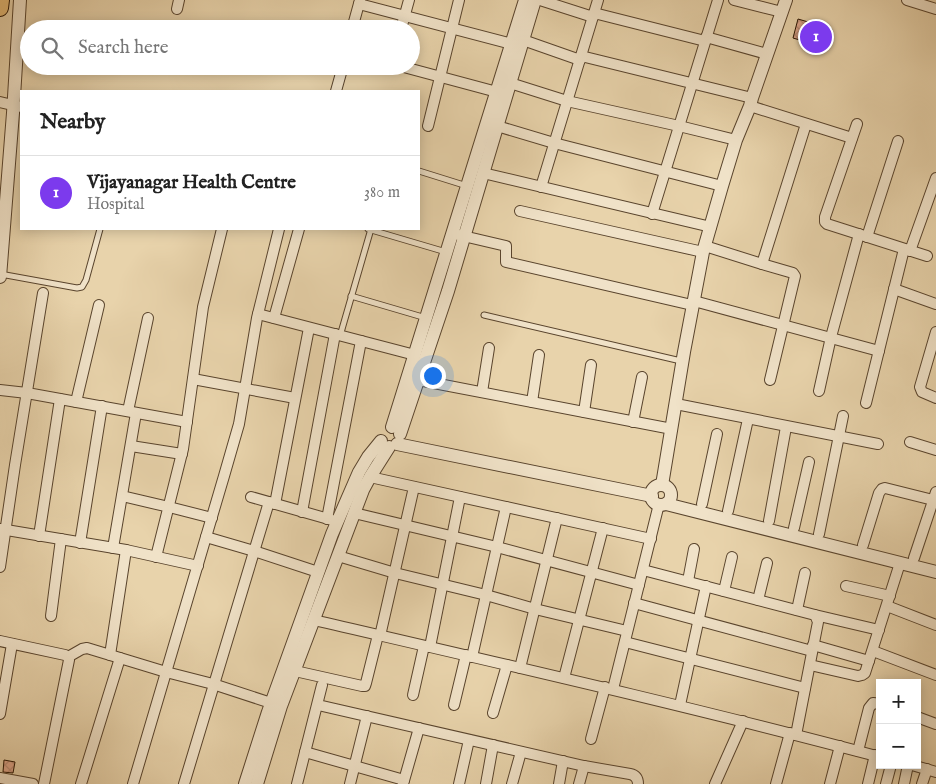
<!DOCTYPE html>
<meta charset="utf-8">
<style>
body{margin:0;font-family:"IM FELL English",serif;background:#f2f2f2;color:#222}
.controls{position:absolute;right:15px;bottom:15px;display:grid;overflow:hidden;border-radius:0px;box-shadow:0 2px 12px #0003}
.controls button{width:45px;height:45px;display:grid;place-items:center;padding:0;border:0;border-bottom:1px solid #e0e0e0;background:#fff;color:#222;font:25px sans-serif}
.you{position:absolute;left:432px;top:375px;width:18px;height:18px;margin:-12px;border:4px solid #fff;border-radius:50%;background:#1a73e8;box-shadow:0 0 0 8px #1a73e833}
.badge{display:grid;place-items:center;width:32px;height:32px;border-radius:50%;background:#7c3aed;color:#fff;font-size:16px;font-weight:700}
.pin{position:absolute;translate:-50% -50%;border:2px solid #fff;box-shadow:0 1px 5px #0006}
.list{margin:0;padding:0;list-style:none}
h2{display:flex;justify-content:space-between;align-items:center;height:65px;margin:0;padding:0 20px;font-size:21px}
h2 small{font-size:16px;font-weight:400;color:#767676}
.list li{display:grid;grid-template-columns:32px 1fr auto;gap:15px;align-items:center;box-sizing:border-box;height:75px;padding:0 20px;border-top:1px solid #e0e0e0}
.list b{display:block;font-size:19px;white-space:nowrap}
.list p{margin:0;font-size:16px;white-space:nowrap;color:#767676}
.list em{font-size:16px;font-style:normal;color:#767676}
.icon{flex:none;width:28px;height:28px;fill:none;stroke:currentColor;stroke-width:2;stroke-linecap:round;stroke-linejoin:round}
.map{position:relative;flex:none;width:936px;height:784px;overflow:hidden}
.search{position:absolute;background:#fff;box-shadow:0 2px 12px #0003;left:20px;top:20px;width:400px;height:55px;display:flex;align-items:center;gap:12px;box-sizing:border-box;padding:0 18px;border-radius:28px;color:#767676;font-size:19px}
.panel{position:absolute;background:#fff;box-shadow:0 2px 12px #0003;left:20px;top:90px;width:400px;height:140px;border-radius:0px}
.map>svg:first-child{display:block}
</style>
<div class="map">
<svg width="936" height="784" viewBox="0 0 936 784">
<defs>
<pattern id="building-cross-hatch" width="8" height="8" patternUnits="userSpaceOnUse" patternTransform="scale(1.25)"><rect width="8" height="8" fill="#e0a88d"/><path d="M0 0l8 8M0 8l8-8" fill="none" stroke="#c09078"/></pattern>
</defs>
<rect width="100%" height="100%" fill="#e8d3ab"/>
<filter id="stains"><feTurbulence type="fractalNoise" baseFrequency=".004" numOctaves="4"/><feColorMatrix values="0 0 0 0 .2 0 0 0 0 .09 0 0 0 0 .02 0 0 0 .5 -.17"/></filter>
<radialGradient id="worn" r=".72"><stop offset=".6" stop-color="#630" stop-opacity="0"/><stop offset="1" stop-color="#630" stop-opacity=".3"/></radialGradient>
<g fill="url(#building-cross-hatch)" stroke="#291503">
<path d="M798 19 832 29 827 48 793 38Z"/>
<path d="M4 760 15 762 13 773 3 772Z"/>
</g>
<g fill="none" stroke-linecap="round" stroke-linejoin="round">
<defs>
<g id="service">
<path d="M419 171 467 186"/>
<path d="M368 229 446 252"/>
<path d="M0 274 77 288 82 287 86 280 100 229"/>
<path d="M351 296 426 318"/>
<path d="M484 315 681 361"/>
<path d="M340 336 371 229"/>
</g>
<g id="minor">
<path d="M540 0 593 17"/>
<path d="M734 0 782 12"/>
<path d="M907 0 936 9"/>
<path d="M359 4 512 44"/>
<path d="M177 9 179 0"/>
<path d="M594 13 705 41"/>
<path d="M352 29 360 0"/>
<path d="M401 29 409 0"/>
<path d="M706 37 767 54"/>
<path d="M523 40 580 60"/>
<path d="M581 56 752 98"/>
<path d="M400 66 497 92"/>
<path d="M510 83 567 101 679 126 736 140"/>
<path d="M336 91 343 66"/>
<path d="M0 102 21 107"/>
<path d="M750 106 852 138"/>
<path d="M857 124 825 217V222L827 224 927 256"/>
<path d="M428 126 459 0"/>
<path d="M497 126 554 143 722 186"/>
<path d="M483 173 711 227"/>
<path d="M541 187 598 0"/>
<path d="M520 211 703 252"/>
<path d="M652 214 718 0"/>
<path d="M459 235 506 246V262L692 305"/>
<path d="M867 237 898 141"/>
<path d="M705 246 762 264 793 273 795 276 770 380"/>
<path d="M910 251 936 178"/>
<path d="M762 264 806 124"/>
<path d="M894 289 936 304"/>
<path d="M694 301 879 351"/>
<path d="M258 314 415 355"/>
<path d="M274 318 299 229"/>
<path d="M936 332 920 387 922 392 936 398"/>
<path d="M193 379 295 398"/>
<path d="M418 380 672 429"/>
<path d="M0 390 27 393 187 422"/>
<path d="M819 391 831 337 859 234"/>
<path d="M482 392 489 348"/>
<path d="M76 402 99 305"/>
<path d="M532 402 539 355"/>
<path d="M866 403 904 249"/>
<path d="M676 404 878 444"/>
<path d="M128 411 148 318"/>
<path d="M584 412 591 365"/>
<path d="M633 422 642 377"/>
<path d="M910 442 936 450"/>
<path d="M131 446 182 454"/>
<path d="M370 477 651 539"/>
<path d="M122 496 169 507 212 518"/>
<path d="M251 497 332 520"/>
<path d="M275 504 309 328"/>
<path d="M702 504 717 434"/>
<path d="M728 511 748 419"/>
<path d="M302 512 335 334"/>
<path d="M354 513 497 547 639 585"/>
<path d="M327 519 361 341"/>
<path d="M769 521 786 427"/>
<path d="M794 528 809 462"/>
<path d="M0 529 126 550 198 566"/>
<path d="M819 534 843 416"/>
<path d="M39 536 60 399"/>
<path d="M206 537 254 551 318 572"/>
<path d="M80 543 102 406"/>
<path d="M863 545 879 493 882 489 885 488 933 500"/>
<path d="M113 548 136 413"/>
<path d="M338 556 395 573 486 595 535 609 627 631"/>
<path d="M156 557 183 449 203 307 222 229"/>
<path d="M914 558 936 492"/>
<path d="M0 567 15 465 43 293"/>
<path d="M643 570 815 615 818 622 796 735"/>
<path d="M688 581 694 549"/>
<path d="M846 586 890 596"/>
<path d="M724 591 732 557"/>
<path d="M758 600 767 563"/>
<path d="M634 603 812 651"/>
<path d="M887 606 936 625"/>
<path d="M797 610 805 573"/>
<path d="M815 615 879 630"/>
<path d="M51 616 61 539"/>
<path d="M314 620C503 664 692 707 880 757"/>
<path d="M380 636 414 487"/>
<path d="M0 641 65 655 68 657 69 660 44 784"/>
<path d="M625 642 805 688"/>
<path d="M813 645 869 661"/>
<path d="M430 647 460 497"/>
<path d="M873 651 936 675"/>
<path d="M110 655 126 550"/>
<path d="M68 657 82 649 87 648 166 672 213 684 271 703"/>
<path d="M472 657 506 507"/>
<path d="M810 665 858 676 862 675 865 673 900 563"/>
<path d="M520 668 557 518"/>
<path d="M295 671 362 686H365L366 683 378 635"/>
<path d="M564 678 603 528"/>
<path d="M613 689 659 504"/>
<path d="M413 695 424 646"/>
<path d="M318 705 584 766 630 774C635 775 638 778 638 784"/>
<path d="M454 705 466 655"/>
<path d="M680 705 706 586"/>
<path d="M493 713 507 665"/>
<path d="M0 714 12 644"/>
<path d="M917 717 936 724"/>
<path d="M591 739 605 687"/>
<path d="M858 751 869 708 873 703 880 704"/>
<path d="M305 752 404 780"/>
<path d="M912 765 936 772"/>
<path d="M0 778 33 784"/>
<path d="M81 784 120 658"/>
<path d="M133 784 224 476 239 424 257 318 279 229"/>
<path d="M184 784 269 502"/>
<path d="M297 784 322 685"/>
<path d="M350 784 367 716"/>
<path d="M403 784 419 728"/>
<path d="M459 784 469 740"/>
<path d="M486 784 493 745"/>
<path d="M512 784 521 752"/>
<path d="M559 784 563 761"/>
<path d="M579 784 584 766"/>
<path d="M715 784 743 721"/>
<path d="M776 784 790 733"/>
<path d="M830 784 840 746"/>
<path d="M868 784 875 755"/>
<path d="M886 784 891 765"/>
<path d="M904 784 908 765"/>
<path d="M922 784 927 769"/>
</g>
<g id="tertiary">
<path d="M0 277 13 113 20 0"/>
<path d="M392 427 525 0"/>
<path d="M400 434 448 291 535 0"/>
<path d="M397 444 652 496"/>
<path d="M662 485 684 352 703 252 722 186 736 140 750 106 752 98 786 0"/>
<circle cx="661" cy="495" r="10"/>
<path d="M666 504 936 572"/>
<path d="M245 784 268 712 332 534 359 472 368 457 381 441"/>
<path d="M257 784 281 706 363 490 370 477 389 447"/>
</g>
<path id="trunk" d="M0 8 1 0"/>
</defs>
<use href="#service" stroke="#59442d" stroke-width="7"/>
<use href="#minor" stroke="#59442d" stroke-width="12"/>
<use href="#tertiary" stroke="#59442d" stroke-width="14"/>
<use href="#trunk" stroke="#291503" stroke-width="18"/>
<use href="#service" stroke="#f0e2c8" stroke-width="5"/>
<use href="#minor" stroke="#f0e2c8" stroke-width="10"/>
<use href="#tertiary" stroke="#f0e2c8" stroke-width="12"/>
<use href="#trunk" stroke="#e4ba76" stroke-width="16"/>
</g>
<rect width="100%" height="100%" filter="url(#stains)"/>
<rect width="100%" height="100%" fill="url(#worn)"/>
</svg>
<div class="controls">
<button>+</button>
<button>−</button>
</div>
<div class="you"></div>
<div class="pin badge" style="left:816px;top:37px">1</div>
<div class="search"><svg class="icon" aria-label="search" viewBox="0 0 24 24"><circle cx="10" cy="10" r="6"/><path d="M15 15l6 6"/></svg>Search here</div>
<section class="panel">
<h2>Nearby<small></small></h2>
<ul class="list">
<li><span class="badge">1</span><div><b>Vijayanagar Health Centre</b><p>Hospital</p></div><em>380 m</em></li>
</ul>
</section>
</div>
